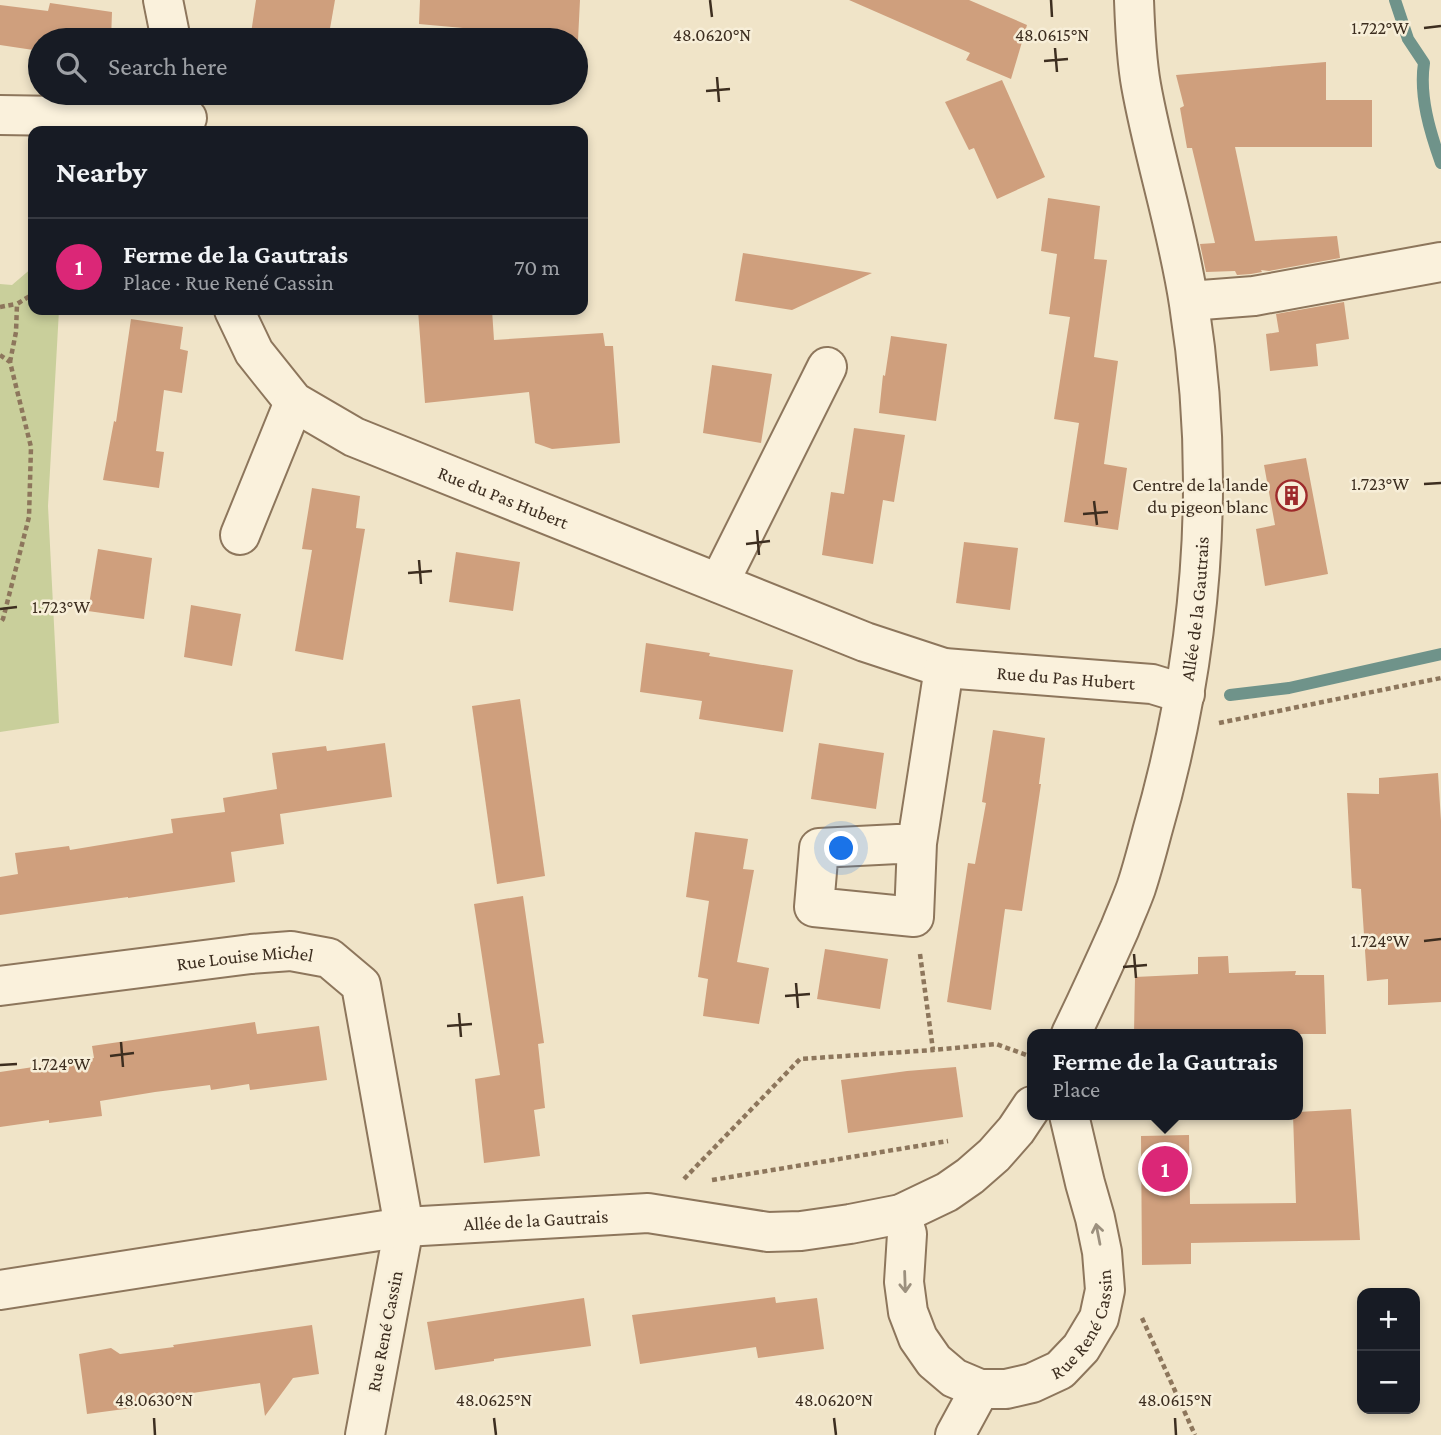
<!DOCTYPE html>
<meta charset="utf-8">
<style>
body{margin:0;font-family:"Crimson Pro",serif;background:#20242c;color:#f1f3f6}
.controls{position:absolute;right:21px;bottom:21px;display:grid;overflow:hidden;border-radius:14px;box-shadow:0 4px 10px #0003}
.controls button{width:63px;height:63px;display:grid;place-items:center;padding:0;border:0;border-bottom:2px solid #363941;background:#171b24;color:#f1f3f6;font:35px sans-serif}
.you{position:absolute;left:842px;top:849px;width:24px;height:24px;margin:-18px;border:5px solid #fff;border-radius:50%;background:#1a73e8;box-shadow:0 0 0 10px #1a73e833}
.badge{display:grid;place-items:center;width:46px;height:46px;border-radius:50%;background:#db2777;color:#fff;font-size:23px;font-weight:700}
.pin{position:absolute;translate:-50% -50%;border:4px solid #fff;box-shadow:0 2px 7px #0006}
.popup{position:absolute;left:1027px;top:1029px;width:276px;height:91px;box-sizing:border-box;display:grid;place-content:center;border-radius:14px;background:#171b24;filter:drop-shadow(0 2px 5px #0005);font-size:23px;white-space:nowrap;color:#9ea1a6}
.popup b{font-size:26px;color:#f1f3f6}
.popup::after{content:'';position:absolute;left:50%;top:100%;margin-left:-14px;border:14px solid transparent;border-top-color:#171b24}
.list{margin:0;padding:0;list-style:none}
h2{display:flex;justify-content:space-between;align-items:center;height:91px;margin:0;padding:0 28px;font-size:30px}
h2 small{font-size:23px;font-weight:400;color:#9ea1a6}
.list li{display:grid;grid-template-columns:46px 1fr auto;gap:21px;align-items:center;box-sizing:border-box;height:98px;padding:0 28px;border-top:2px solid #363941}
.list b{display:block;font-size:26px;white-space:nowrap}
.list p{margin:0;font-size:23px;white-space:nowrap;color:#9ea1a6}
.list em{font-size:23px;font-style:normal;color:#9ea1a6}
.icon{flex:none;width:38px;height:38px;fill:none;stroke:currentColor;stroke-width:2;stroke-linecap:round;stroke-linejoin:round}
.map{position:relative;flex:none;width:1441px;height:1435px;overflow:hidden}
.search{position:absolute;background:#171b24;box-shadow:0 4px 10px #0003;left:28px;top:28px;width:560px;height:77px;display:flex;align-items:center;gap:18px;box-sizing:border-box;padding:0 24px;border-radius:38px;color:#9ea1a6;font-size:26px}
.panel{position:absolute;background:#171b24;box-shadow:0 4px 10px #0003;left:28px;top:126px;width:560px;height:189px;border-radius:14px}
.map>svg:first-child{display:block}
</style>
<div class="map">
<svg width="1441" height="1435" viewBox="0 0 1441 1435">
<rect width="100%" height="100%" fill="#f0e4c8"/>
<path fill="#c9cf9b" d="M33 267V310H59L48 506 59 723 0 732V284L12 285Z"/>
<g fill="none" stroke-linecap="round" stroke-linejoin="round">
<g stroke="#6f938a" stroke-width="12">
<path d="M1395 0 1408 39 1424 63C1419 96 1430 132 1441 163"/>
<path d="M1230 695 1289 688 1441 654"/>
</g>
</g>
<g fill="#cf9f7d">
<path d="M256 0H335L328 40H250Z"/>
<path d="M420 0H580L578 40H495L496 31 419 24Z"/>
<path d="M849 0H969L1027 25 1011 79 966 60 970 53Z"/>
<path d="M50 3 112 12 111 40H40V51L0 45V5L48 11Z"/>
<path d="M1326 62V100H1372V147H1235L1255 241 1337 236 1340 258 1269 271 1261 270 1262 272 1251 274 1237 275 1235 271 1206 272 1200 244 1215 243 1192 148H1187L1180 108 1184 106 1176 75Z"/>
<path d="M1002 80 1045 177 997 199 974 148 969 150 945 102Z"/>
<path d="M1048 198 1100 206 1094 259 1107 260 1094 357 1118 361 1104 464 1127 468 1118 530 1064 522 1079 423 1054 419 1070 317 1049 314 1057 254 1041 251Z"/>
<path d="M743 253 872 273 792 310 735 301Z"/>
<path d="M1344 302 1349 339 1316 344 1318 366 1270 371 1266 334 1279 332 1276 314Z"/>
<path d="M418 310H492L494 340 603 333 605 346H613L620 443 552 449 535 443 529 392 425 403Z"/>
<path d="M131 319 183 327 180 349 188 351 182 393 164 390 156 451 164 452 159 488 103 480 114 421 116 422Z"/>
<path d="M891 336 947 344 936 421 879 413 883 375 885 376Z"/>
<path d="M712 365 772 374 761 443 703 433Z"/>
<path d="M854 428 905 435 894 502 883 500 873 564 822 555 831 492 844 494Z"/>
<path d="M1306 458 1328 574 1265 586 1256 529 1275 525 1264 465Z"/>
<path d="M312 488 360 496 356 528 365 529 343 660 295 651 312 550 302 549Z"/>
<path d="M964 542 1018 548 1010 610 956 603Z"/>
<path d="M98 549 152 558 144 619 88 611Z"/>
<path d="M456 552 520 562 513 611 449 602Z"/>
<path d="M191 605 241 614 232 666 184 657Z"/>
<path d="M646 643 710 653 709 656 793 670 783 732 699 719 702 701 640 692Z"/>
<path d="M520 699 545 876 497 884 472 706Z"/>
<path d="M993 730 1045 738 1039 784H1041L1022 911 1005 909 991 1010 947 1002 968 863 975 864 986 803 982 802Z"/>
<path d="M385 743 392 797 280 814 284 844 231 852 235 882 128 898V897L0 915V877L18 874 15 853 69 846 70 850 173 833 171 819 225 812 223 798 277 789 272 753 326 746 327 751Z"/>
<path d="M819 743 884 753 876 809 811 799Z"/>
<path d="M1438 773 1441 821V1002L1388 1005V979L1367 981 1361 889 1352 888 1347 793 1379 794V778Z"/>
<path d="M695 832 748 839 743 869 754 870 737 962 769 968 759 1024 703 1016 708 979 698 977 709 901 686 897Z"/>
<path d="M523 896 544 1043 538 1044 545 1108 534 1110 540 1156 484 1163 475 1079 500 1075 474 904Z"/>
<path d="M825 949 888 959 880 1009 817 999Z"/>
<path d="M1228 956 1229 973 1296 971 1295 975H1324L1326 1034H1134L1135 977 1198 974V957Z"/>
<path d="M255 1022 257 1034 319 1026 327 1080 250 1090 249 1084 211 1090 210 1085 155 1092 100 1101 102 1116 49 1123V1120L0 1127V1072L94 1058 92 1046Z"/>
<path d="M956 1067 963 1117 848 1133 841 1080 907 1071Z"/>
<path d="M1351 1109 1360 1240 1191 1243V1264L1142 1265 1141 1136 1189 1135 1190 1204 1296 1203 1293 1115H1298V1112Z"/>
<path d="M775 1297 776 1303 817 1298 824 1349 758 1358 756 1347 640 1364 632 1315Z"/>
<path d="M584 1298 591 1346 494 1359V1361L435 1370 427 1322Z"/>
<path d="M312 1325 319 1374 293 1378 265 1416 260 1383 146 1400 147 1406 87 1414 79 1354 111 1348 120 1354 174 1347 173 1345Z"/>
</g>
<g fill="none" stroke-linecap="round" stroke-linejoin="round">
<defs>
<g id="minor">
<path d="M163 0 171 40"/>
<path d="M0 115 187 118"/>
<path d="M1189 301 1254 296 1441 262"/>
<path id="s1" d="M234 310 254 352 294 402 354 437 865 642 944 668 1152 684 1185 694"/>
<path d="M240 535 294 402"/>
<path d="M719 583 827 367"/>
<path d="M917 843 819 848 814 907 914 917 917 843 944 668"/>
<path id="s2" d="M0 986 251 954 291 951 329 958 361 985 404 1227 365 1435"/>
<path id="s3" d="M1071 1034C1088 999 1104 964 1120 928 1125 915 1131 902 1136 888 1142 870 1147 851 1152 832 1202 659 1217 482 1189 304 1178 230 1154 158 1141 85 1136 57 1135 28 1134 0"/>
<path id="s4" d="M901 1214 907 1234 904 1282 908 1312 918 1338 934 1361 954 1378 980 1389H1006L1032 1383 1060 1370 1081 1348 1099 1318 1105 1290 1102 1252 1095 1218 1085 1183 1069 1115"/>
<path id="s5" d="M0 1290 404 1227 648 1213 768 1232 801 1231 850 1224 901 1214 947 1192 970 1176 994 1155 1016 1130 1032 1106"/>
<path d="M955 1435 980 1389"/>
</g>
</defs>
<use href="#minor" stroke="#8d765c" stroke-width="42"/>
<g stroke="#8d765c" stroke-width="4.5" stroke-dasharray="5 3.5" stroke-linecap="butt">
<path d="M0 307 16 304"/>
<path d="M0 355 10 362 31 447 29 517 3 619 0 623"/>
<path d="M10 362 16 332 17 304 33 294"/>
<path d="M1219 723 1441 678"/>
<path d="M920 954 933 1050 996 1044 1032 1057"/>
<path d="M684 1179 800 1059 933 1050"/>
<path d="M712 1180 948 1141"/>
<path d="M1142 1318 1195 1435"/>
</g>
<use href="#minor" stroke="#faf1dc" stroke-width="38"/>
</g>
<defs><path id="oneway-shaft" d="M-6 0H5M1.5-3L5.5 0L1.5 3" fill="none" stroke-width="1.6" stroke-linecap="round" stroke-linejoin="round" transform="scale(1.75)"/></defs>
<g stroke="#9c907e">
<use href="#oneway-shaft" transform="translate(1098 1234) rotate(-101)"/>
<use href="#oneway-shaft" transform="translate(905 1282) rotate(88)"/>
</g>
<path fill="none" stroke="#3d2e20" stroke-width="2.5" d="M710 0 712 17M1051 0 1052 17M1424 28 1441 26M1055 48 1057 72M1044 61 1068 59M717 77 719 102M706 91 730 89M1424 484 1441 483M1094 501 1097 525M1083 514 1108 512M757 530 759 555M746 544 770 541M419 560 421 584M408 573 432 571M0 609 17 607M1424 941 1441 939M1134 954 1136 978M1123 967 1147 965M796 983 798 1008M785 996 810 994M459 1013 461 1037M447 1026 472 1024M121 1042 123 1067M110 1056 134 1053M0 1065 17 1064M154 1418 155 1435M494 1418 496 1435M834 1418 836 1435M1175 1418 1176 1435"/>
<defs>
<symbol id="building-ring" viewBox="-11 -11 22 22"><circle r="9.5" fill="#f7eed8" stroke="#9e2a2b" stroke-width="1.5"/><path d="M-4-6H4V6H1V3H-1V6H-4ZM-2.5-4.3h1.7v1.8h-1.7ZM.8-4.3h1.7v1.8H.8ZM-2.5-1h1.7V.8h-1.7ZM.8-1h1.7V.8H.8Z" fill="#9e2a2b"/></symbol>
</defs>
<g fill-rule="evenodd">
<use href="#building-ring" x="1274" y="478" width="35" height="35"/>
</g>
<g text-anchor="middle" stroke-width="5" stroke-linejoin="round" paint-order="stroke">
<g font-size="19" fill="#3d2e20" stroke="#f7eed8" text-anchor="end">
<text x="1268" y="491">Centre de la lande<tspan x="1268" dy="22">du pigeon blanc</tspan></text>
</g>
<g font-size="19" fill="#3d2e20" stroke="#f7eed8">
<text dy="7" stroke="none"><textPath href="#s1" startOffset="341">Rue du Pas Hubert</textPath></text>
<text dy="7" stroke="none"><textPath href="#s3" startOffset="446">Allée de la Gautrais</textPath></text>
<text dy="7" stroke="none"><textPath href="#s1" startOffset="936">Rue du Pas Hubert</textPath></text>
<text dy="7" stroke="none"><textPath href="#s2" startOffset="247">Rue Louise Michel</textPath></text>
<text dy="7" stroke="none"><textPath href="#s5" startOffset="541">Allée de la Gautrais</textPath></text>
<text dy="7" stroke="none"><textPath href="#s4" startOffset="346">Rue René Cassin</textPath></text>
<text transform="translate(384 1331) rotate(-79)" y="7">Rue René Cassin</text>
</g>
</g>
<g font-size="18" text-anchor="middle" fill="#3d2e20" stroke="#f7eed8" stroke-width="5" stroke-linejoin="round" paint-order="stroke">
<text x="1380" y="34">1.722°W</text>
<text x="712" y="41">48.0620°N</text>
<text x="1052" y="41">48.0615°N</text>
<text x="1380" y="490">1.723°W</text>
<text x="61" y="613">1.723°W</text>
<text x="1380" y="947">1.724°W</text>
<text x="61" y="1070">1.724°W</text>
<text x="154" y="1406">48.0630°N</text>
<text x="494" y="1406">48.0625°N</text>
<text x="834" y="1406">48.0620°N</text>
<text x="1175" y="1406">48.0615°N</text>
</g>
</svg>
<div class="controls">
<button>+</button>
<button>−</button>
</div>
<div class="you"></div>
<div class="pin badge" style="left:1165px;top:1169px">1</div>
<div class="popup"><b>Ferme de la Gautrais</b>Place</div>
<div class="search"><svg class="icon" aria-label="search" viewBox="0 0 24 24"><circle cx="10" cy="10" r="6"/><path d="M15 15l6 6"/></svg>Search here</div>
<section class="panel">
<h2>Nearby<small></small></h2>
<ul class="list">
<li><span class="badge">1</span><div><b>Ferme de la Gautrais</b><p>Place · Rue René Cassin</p></div><em>70 m</em></li>
</ul>
</section>
</div>
